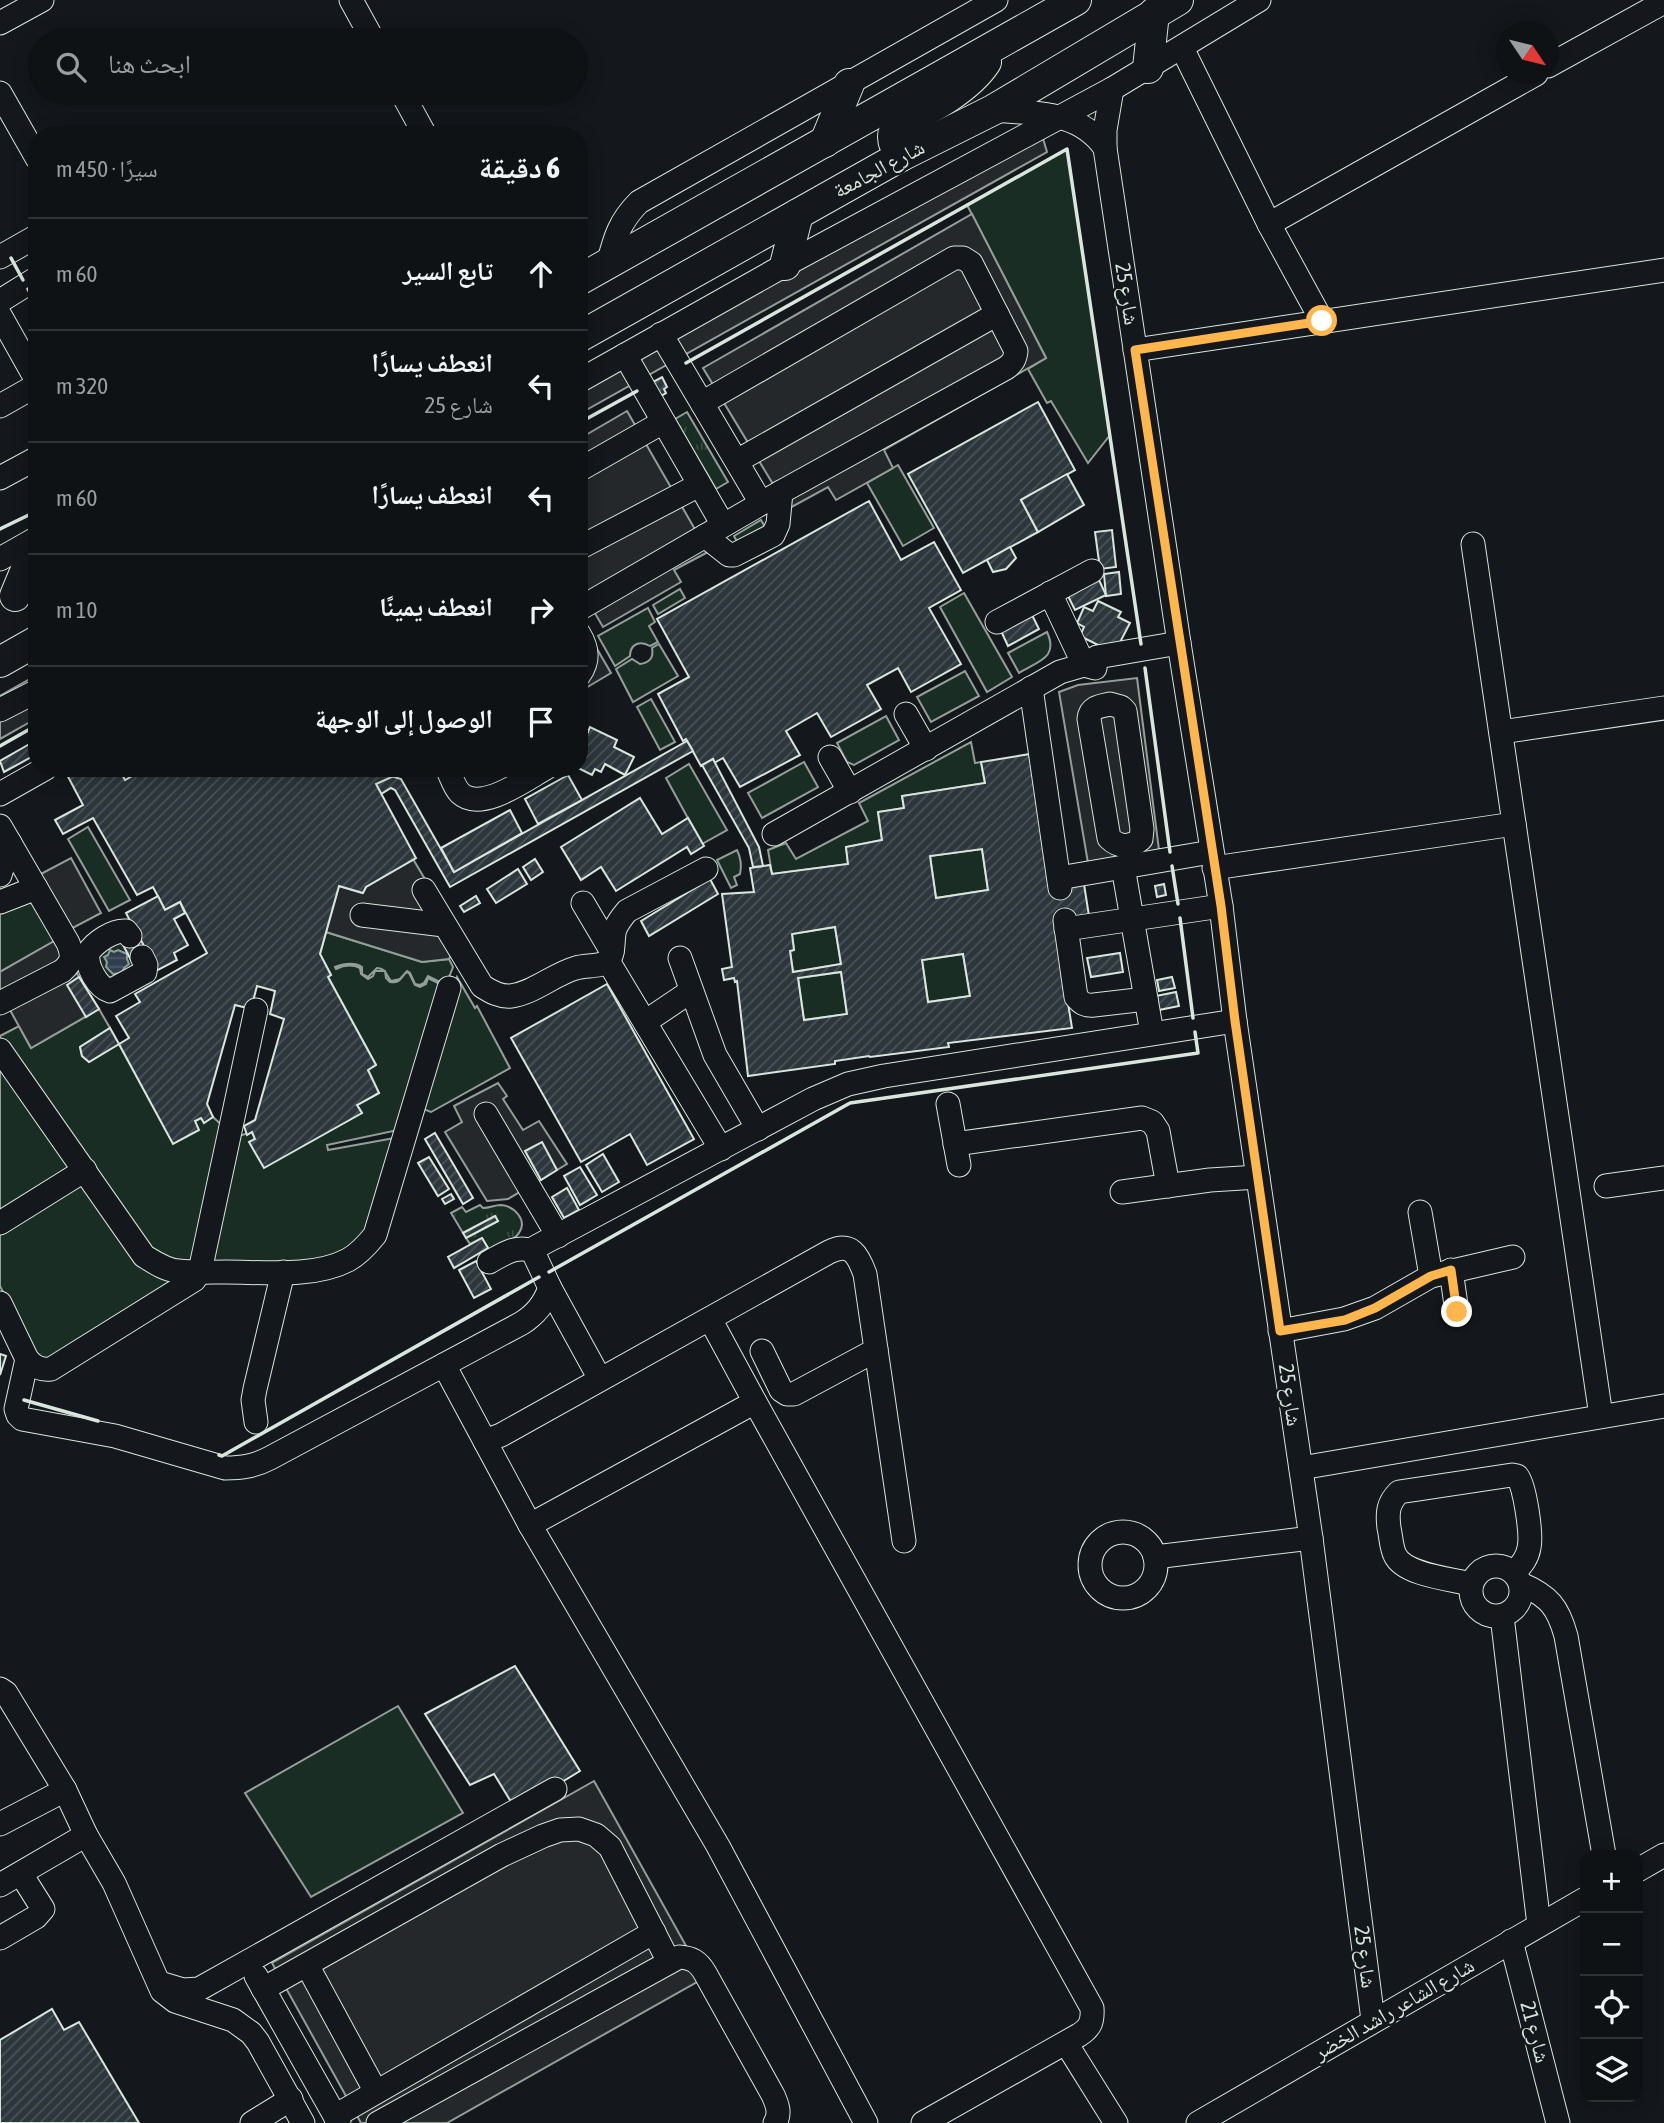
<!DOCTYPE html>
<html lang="ar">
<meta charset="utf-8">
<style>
body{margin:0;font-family:"Asap Condensed","Noto Naskh Arabic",sans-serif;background:#1d2022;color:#f1f3f6;direction:rtl}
.controls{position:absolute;right:21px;bottom:21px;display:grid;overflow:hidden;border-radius:14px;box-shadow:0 4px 18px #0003}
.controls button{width:63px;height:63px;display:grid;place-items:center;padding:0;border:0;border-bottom:2px solid #2f3234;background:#0f1215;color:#f1f3f6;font:35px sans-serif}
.compass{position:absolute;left:1496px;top:21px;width:63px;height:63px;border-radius:50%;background:#0f1215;box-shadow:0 4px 18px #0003;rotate:125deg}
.stop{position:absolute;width:21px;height:21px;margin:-16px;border:5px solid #ffb74d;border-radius:50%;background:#fff}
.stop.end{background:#ffb74d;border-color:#fff;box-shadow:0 2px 7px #0008}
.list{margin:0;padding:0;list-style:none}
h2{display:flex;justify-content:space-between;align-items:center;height:91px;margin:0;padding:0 28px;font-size:30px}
h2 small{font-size:23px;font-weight:400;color:#9b9ea0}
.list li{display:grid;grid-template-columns:46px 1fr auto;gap:21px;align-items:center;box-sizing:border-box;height:112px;padding:0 28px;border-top:2px solid #2f3234}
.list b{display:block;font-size:26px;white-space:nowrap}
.list p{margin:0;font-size:23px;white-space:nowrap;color:#9b9ea0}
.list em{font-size:23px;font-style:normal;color:#9b9ea0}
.icon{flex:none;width:38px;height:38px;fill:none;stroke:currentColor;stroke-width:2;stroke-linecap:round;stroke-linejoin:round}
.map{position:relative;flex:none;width:1664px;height:2123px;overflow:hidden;direction:ltr}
.search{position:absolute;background:#0f1215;box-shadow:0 4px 18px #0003;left:28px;top:28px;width:560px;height:77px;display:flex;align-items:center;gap:18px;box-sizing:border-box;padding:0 24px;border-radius:38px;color:#9b9ea0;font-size:26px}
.panel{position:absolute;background:#0f1215;box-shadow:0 4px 18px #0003;left:28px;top:126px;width:560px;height:651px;border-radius:28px;direction:rtl}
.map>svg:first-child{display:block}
</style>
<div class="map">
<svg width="1664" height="2123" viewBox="0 0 1664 2123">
<defs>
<pattern id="grass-tufts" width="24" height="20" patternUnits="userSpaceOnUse" patternTransform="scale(1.75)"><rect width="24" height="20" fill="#1a2d24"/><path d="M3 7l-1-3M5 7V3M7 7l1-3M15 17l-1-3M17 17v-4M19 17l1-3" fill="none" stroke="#3b4b43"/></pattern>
<pattern id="water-rules" width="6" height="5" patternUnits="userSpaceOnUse" patternTransform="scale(1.75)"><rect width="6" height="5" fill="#2f3f4d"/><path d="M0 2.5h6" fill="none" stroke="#4c5b66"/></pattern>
<pattern id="building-hatch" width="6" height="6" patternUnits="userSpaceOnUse" patternTransform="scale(1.75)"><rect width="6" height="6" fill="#2c363c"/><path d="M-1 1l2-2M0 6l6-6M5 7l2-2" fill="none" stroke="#4a5358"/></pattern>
</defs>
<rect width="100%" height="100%" fill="#14181c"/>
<g fill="url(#grass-tufts)" stroke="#939e99" stroke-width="2">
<path d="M687 412 728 482 716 489 675 419Z"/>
<path d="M761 520 766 529 739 545 734 536Z"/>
<path d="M480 1205 483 1208C490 1208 494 1205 501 1205 514 1206 528 1220 519 1233 514 1241 498 1247 490 1252L482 1238 470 1244 466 1238 498 1221 495 1216 463 1233 451 1213 462 1207 466 1212Z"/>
</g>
<g fill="#1a2d24" stroke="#939e99" stroke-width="2">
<path d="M1067 149 1110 435 1088 463 1051 401 1047 403 1028 369 1046 358 967 205Z"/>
<path d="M898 465 934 528 903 546 867 483Z"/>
<path d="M680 589 685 598 658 614 653 605Z"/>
<path d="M964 593 1012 677 987 692 940 607Z"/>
<path d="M648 608 655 622 649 626 658 642 650 646C640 640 630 644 630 656L615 666 598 636Z"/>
<path d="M1047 632C1059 658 1038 661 1019 673L1008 653Z"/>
<path d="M659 644 678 676 633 702 616 669 632 659 640 664C649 663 654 658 652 648Z"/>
<path d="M965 671 979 696 931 722 917 697Z"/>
<path d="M651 699 675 742 660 750 637 707Z"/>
<path d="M886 716 899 740 854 765 847 762 837 743Z"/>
<path d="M971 742 975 763 981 762 985 783 902 796 904 808 878 812 882 840 846 847 848 864 772 874 768 850 786 843 796 859 868 821 859 803Z"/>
<path d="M804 762 818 787 762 818 748 793Z"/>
<path d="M689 764 727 830 702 844 666 778Z"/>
<path d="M88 827 130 900 109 911 68 839Z"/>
<path d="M982 849 988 890 936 898 930 856Z"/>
<path d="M737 850C741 858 742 865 740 874L734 877 737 885 731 888 717 860Z"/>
<path d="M26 901 32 903 56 940 0 972V914L21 902Z"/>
<path d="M835 927 841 964 793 972 790 951 794 950 792 934Z"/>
<path d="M326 932 422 962 449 959 453 967 446 985 428 976 424 983 420 985 415 984 410 973 407 971 400 979 391 981C385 974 387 969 377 968L368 977 362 974V967C354 962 343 964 335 967L336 969C344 965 352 964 360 968L361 974 368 979 373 976 375 971H385L386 978 390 982C401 984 400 977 407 972L409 973 415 985 420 987 426 984 428 978 446 987 403 1129 327 1145 328 1150 400 1137 371 1235 324 1265 212 1264 232 1138 252 1132 255 1139 250 1143 264 1167 362 1113 357 1105 379 1093 368 1070 376 1065 328 977 331 975 320 954Z"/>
<path d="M121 941 135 967 127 980 103 978 96 955Z"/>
<path d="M963 954 970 996 928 1002 922 960Z"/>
<path d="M841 972 847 1014 804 1020 798 978Z"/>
<path d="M457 977 475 1008 477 1006 510 1068 431 1112 417 1107Z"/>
<path d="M99 1009 110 1028 80 1047 82 1056 89 1062 119 1044 173 1143 195 1121 201 1118 204 1122 213 1117 226 1129 198 1260 162 1263 0 1042V1036L19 1026 31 1048Z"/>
<path d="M0 1056 74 1167 0 1219Z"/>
<path d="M86 1183 182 1284 40 1367 0 1286V1229Z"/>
<path d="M398 1706 463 1813 311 1897 245 1793Z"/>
</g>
<g fill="#24282b" stroke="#939e99" stroke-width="2">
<path d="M1037 118 1047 152 579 414V373Z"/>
<path d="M972 214 1046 358 884 450 893 468 836 500 828 487 788 509 703 368Z"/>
<path d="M627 411 708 552 674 570 681 582 603 627 579 586V439Z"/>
<path d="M579 618 611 673 579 692Z"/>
<path d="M37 675V718L0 739V696Z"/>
<path d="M1137 678 1159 850 1088 863 1059 692 1078 685Z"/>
<path d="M71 858 101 913 67 931 37 876Z"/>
<path d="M413 859 460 938 449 959 422 962 326 932 339 886 362 893 366 887Z"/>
<path d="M56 940 99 1009 31 1048 0 992V972Z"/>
<path d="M498 1083 507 1096 503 1099 523 1130 539 1121 567 1164 508 1199 487 1201 445 1132 462 1122 454 1106Z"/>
<path d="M594 1781 704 1978 447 2123H361L272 1963Z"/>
</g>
<path fill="url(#water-rules)" stroke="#939e99" stroke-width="2" d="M110 950 114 952 118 950 127 954V959L129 964 124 968 122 973 113 974 106 967 107 962 104 957 108 955Z"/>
<g fill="url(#building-hatch)" stroke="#d8e6dc" stroke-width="2" fill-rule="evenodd">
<path d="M662 377 667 387 664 389 666 393 661 396 651 383Z"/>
<path d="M1038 402 1075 470 1021 500 1038 532 963 573 908 474Z"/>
<path d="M1067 474 1084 505 1038 532 1021 500Z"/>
<path d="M869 501 901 560 934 542 961 590 929 608 961 664 911 692 898 668 867 685 881 709 831 737 817 713 786 731 800 755 740 787 723 758 714 763 713 759 701 766 686 739 683 741 658 694 689 677 657 619Z"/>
<path d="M1112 530 1116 567 1100 569 1095 532Z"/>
<path d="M1010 547 1016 558 1006 569 993 572 987 560Z"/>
<path d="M1119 572 1121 594 1106 596 1104 574Z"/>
<path d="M1099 580 1106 595 1075 610 1068 596Z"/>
<path d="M1098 601 1121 612 1118 617 1130 623 1116 650 1104 648 1080 636 1084 627 1077 623 1084 607 1093 611Z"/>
<path d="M1032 615 1039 629 1008 646 1001 631Z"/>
<path d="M579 727 588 732 590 727 617 740 614 747 634 757 625 775 605 764 601 772 595 769 592 775 578 768 581 759 579 758Z"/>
<path d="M687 741 693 751 450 887 395 790 391 788 381 794 376 784 391 776 401 779 454 872Z"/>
<path d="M33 742 37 749V754L4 772 0 761Z"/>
<path d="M1030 754 1051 890 1084 884 1089 916 1055 922 1072 1028 948 1043 949 1047 870 1057 869 1056 835 1061V1064L748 1076 737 981 735 982 734 978 724 980 722 969 732 967 722 894 754 892 750 868 770 865 772 874 848 864 846 847 882 840 878 812 904 808 902 796 985 783 981 762ZM982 849 988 890 936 898 930 856ZM835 927 841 964 793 972 790 951 794 950 792 934ZM963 954 970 996 928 1002 922 960ZM841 972 847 1014 804 1020 798 978Z"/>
<path d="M713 759 759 847 763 866 753 867 749 848 702 765Z"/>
<path d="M119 768 125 780 146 768H390L394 776 376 784 416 858 366 887 363 893 339 886 320 954 331 975 328 977 376 1065 368 1070 379 1093 357 1105 362 1113 264 1168 249 1142 255 1139 252 1132 247 1135 244 1126 255 1120 284 1019 270 1014 275 991 257 986 251 1009 235 1005 207 1104 213 1117 204 1123 201 1118 195 1121 199 1130 173 1144 119 1044 129 1038 116 1016 140 1002 135 994 207 953 180 902 165 910 153 887 137 895 93 818 63 834 55 820 83 805 64 769Z"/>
<path d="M568 775 582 800 538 824 525 799Z"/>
<path d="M640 798 662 834 688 818 704 846 691 854 687 847 616 891 601 867 581 880 561 847Z"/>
<path d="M510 810 522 833 454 872 441 848Z"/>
<path d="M535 859 543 872 531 880 523 867Z"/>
<path d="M518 869 527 884 496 903 487 889Z"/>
<path d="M710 879 718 894 649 936 641 921Z"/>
<path d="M1164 884 1166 895 1157 897 1155 886Z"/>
<path d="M158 896 165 910 180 902 185 913 174 919 188 945 174 953 177 960 156 971 126 913Z"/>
<path d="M476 896 480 903 464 912 460 906Z"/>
<path d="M137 933 148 953 132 962 121 941Z"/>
<path d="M1120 953 1123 972 1091 977 1087 958Z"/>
<path d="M79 977 99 1009 86 1017 67 985Z"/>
<path d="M1172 977 1175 988 1159 991 1157 980Z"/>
<path d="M607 984 694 1139 647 1165 630 1134 581 1162 511 1038Z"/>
<path d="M1176 992 1179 1006 1159 1010 1156 996Z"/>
<path d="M110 1028 119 1044 89 1062 82 1056 80 1047Z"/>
<path d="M435 1133 473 1198 463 1204 425 1139Z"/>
<path d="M542 1142 557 1170 541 1180 525 1151Z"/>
<path d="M603 1154 619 1182 602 1192 586 1165Z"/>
<path d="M429 1157 449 1189 438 1196 418 1163Z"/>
<path d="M580 1167 597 1195 580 1205 564 1176Z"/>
<path d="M567 1188 579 1210 564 1218 552 1197Z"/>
<path d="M451 1194 454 1199 445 1204 442 1199Z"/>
<path d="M495 1216 498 1221 466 1238 463 1233Z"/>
<path d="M482 1238 488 1248 454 1268 448 1257Z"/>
<path d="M476 1261 491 1289 474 1298 459 1270Z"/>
<path d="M0 1354 6 1356 0 1375Z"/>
<path d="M515 1666 580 1771 516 1810 494 1774 470 1785 425 1714Z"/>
<path d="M52 2009 64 2030 79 2022 139 2123H0V2040Z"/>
</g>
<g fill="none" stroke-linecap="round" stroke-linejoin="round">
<defs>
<g id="minor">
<path d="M351 0 373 40"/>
<path d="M0 23 42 0"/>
<path d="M1182 48 1269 224 1322 321"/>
<path d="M1548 66 1664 2"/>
<path d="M1112 89 1105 130V148L1179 643 1221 906 1235 1021 1311 1538 1373 2020"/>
<path d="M0 93 37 158"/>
<path d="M402 93 425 135"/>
<path d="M993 110C1035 114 1079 110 1105 148"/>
<path d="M1269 224 1536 74"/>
<path d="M0 257 37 236"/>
<path d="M608 264C615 238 619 222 639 202L996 0"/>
<path d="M0 301 37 278"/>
<path d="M0 315 37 381"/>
<path d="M661 334 761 503"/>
<path d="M1135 350 1664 270"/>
<path d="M625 355 723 525"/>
<path d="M579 381 785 265 1112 89 1259 0"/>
<path d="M0 406 37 385"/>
<path d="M737 461 997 314"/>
<path d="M579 470 663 422"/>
<path d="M0 478 37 458"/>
<path d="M705 536 729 555H734L773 535 778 524 781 492"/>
<path d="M1473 544 1601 1416"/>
<path d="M579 548 699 485"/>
<path d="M0 559 37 538"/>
<path d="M1050 593 1084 665 1095 668"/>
<path d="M579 609 781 492 1006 368C1013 363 1015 359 1016 351L971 263 963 258H954L702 403"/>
<path d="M997 622 1092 571"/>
<path d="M579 634C588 649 589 661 579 675"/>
<path d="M1031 688 1060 888"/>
<path d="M1110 704 1121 707 1125 711 1142 829 1141 839C1131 848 1118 847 1109 838L1089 719C1090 707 1100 706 1110 704Z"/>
<path d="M0 710 37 691"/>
<path d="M906 714 926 749"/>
<path d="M1501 732 1664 708"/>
<path d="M830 757 850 792"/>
<path d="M447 768C451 776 454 787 460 793 481 813 526 779 546 768"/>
<path d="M0 794 46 768"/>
<path d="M0 826 68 943C73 955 73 962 62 971L0 1003"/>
<path d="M774 834 1060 672 1084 665 1097 657 1179 643"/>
<path d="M1123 867 1152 1033"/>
<path d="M1214 868 1514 824"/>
<path d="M0 875 10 843"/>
<path d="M1059 878 1211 852"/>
<path d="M424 890 482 986C491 992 500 997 511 996 534 993 554 974 576 968 585 965 601 967 608 961 615 953 612 938 615 929 618 922 622 917 627 911L706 869"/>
<path d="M0 902 36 888"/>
<path d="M583 903 612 952"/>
<path d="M362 915 444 925"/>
<path d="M1065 920 1076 997C1081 1003 1085 1006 1094 1005L1146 999"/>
<path d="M1066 929 1221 906"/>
<path d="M130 936 126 931C113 930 95 942 88 953 86 966 97 987 110 991L145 972 146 965 142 957"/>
<path d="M680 958 715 1055 758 1129"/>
<path d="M608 961 721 1149"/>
<path d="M645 1022 691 991"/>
<path d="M0 1050 144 1256C154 1262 165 1270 178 1271 193 1273 210 1272 226 1272 263 1272 314 1278 348 1260 359 1254 367 1245 375 1235L449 988"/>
<path d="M948 1104 959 1165"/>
<path d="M486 1114 558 1236"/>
<path d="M955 1144 1142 1118 1152 1122 1158 1131 1168 1186"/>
<path d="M1606 1186 1664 1178"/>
<path d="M1122 1192 1210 1180 1258 1177"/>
<path d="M1420 1212 1431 1276"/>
<path d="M0 1223 85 1170"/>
<path d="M489 1262C505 1253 516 1245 534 1251"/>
<path d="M1451 1270 1457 1312"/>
<path d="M0 1303 27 1359C34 1367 40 1370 51 1369L194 1280 200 1271 256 1010"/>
<path d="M710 1319 755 1402 1092 2008C1093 2022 1090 2028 1079 2035L923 2123"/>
<path d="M1280 1331 1344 1319 1375 1308 1431 1276 1513 1257"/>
<path d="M762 1351 781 1390 787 1394H794L876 1350"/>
<path d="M27 1359 16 1409 18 1415 22 1419 115 1436 225 1468C242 1468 255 1466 270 1458L522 1323C536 1314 544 1304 550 1288"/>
<path d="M444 1365 530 1525 718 1846 866 2123"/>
<path d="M600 1379 550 1288 534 1254 536 1247 813 1099 848 1084 884 1076 1235 1021"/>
<path d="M256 1422 253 1400 255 1389 283 1272"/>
<path d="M485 1441 501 1435 829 1252C851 1241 858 1255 865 1274L904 1541"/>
<path d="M1301 1468 1664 1406"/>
<path d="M530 1525 755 1402"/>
<circle cx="1123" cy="1565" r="33"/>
<path d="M1155 1557 1311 1538"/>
<circle cx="1496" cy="1591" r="25"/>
<path d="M1471 1584C1451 1579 1404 1575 1395 1555 1391 1547 1391 1536 1389 1528 1387 1512 1388 1503 1399 1492L1512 1475 1517 1476C1525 1485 1532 1535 1529 1548 1527 1559 1521 1565 1515 1572"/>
<path d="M1521 1584C1549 1596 1558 1607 1566 1636L1604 1855"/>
<path d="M1502 1616 1539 1925"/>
<path d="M0 1689 6 1693 65 1790 86 1835 114 1883 162 1991 175 2001 233 2020 251 2033 258 2042 303 2123"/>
<path d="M0 1824 65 1790"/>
<path d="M1638 1870 1664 1855"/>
<path d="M0 1885 86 1835"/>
<path d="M0 1938 36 1917 43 1909 21 1874"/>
<path d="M1511 1941 1558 2123"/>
<path d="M307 1965 376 2092"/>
<path d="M256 1976 339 2123"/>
<path d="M163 1984 183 1990 199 1989 555 1789"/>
<path d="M263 1989 502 1855 543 1836 560 1830 579 1829 596 1835 610 1847 669 1962"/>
<path d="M1066 2043 1116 2123"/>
<path d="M335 2116 654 1932"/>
<path d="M252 2123 291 2099"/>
<path d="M378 2123 679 1957C692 1958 698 1961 705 1973L773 2095C777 2104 781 2113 775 2123"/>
<path d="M1198 2123 1585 1899"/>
</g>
<g id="major">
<path d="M1148 68 1154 13"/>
<path d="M825 142 849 84"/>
<path d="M901 156C894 145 889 137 897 126 926 111 968 90 986 62"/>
<path d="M785 265 798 214"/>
<path d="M579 280 1076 0"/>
<path d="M579 337 901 156 993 110 1178 0"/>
<path d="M15 596 37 543"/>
<path d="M0 662 37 641"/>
</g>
</defs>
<use href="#minor" stroke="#d8e6dc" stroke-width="25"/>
<use href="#major" stroke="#d8e6dc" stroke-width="32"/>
<use href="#minor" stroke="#14181c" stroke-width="23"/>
<use href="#major" stroke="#14181c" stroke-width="30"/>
<g stroke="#d8e6dc" stroke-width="3.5">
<path d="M11 258 23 280"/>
<path d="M28 289 37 304"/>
<path d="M686 363 1067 149 1141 644"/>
<path d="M579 423 637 391"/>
<path d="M0 529 37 511"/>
<path d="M1145 668 1170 852"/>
<path d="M0 746 37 725"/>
<path d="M1172 866 1178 904"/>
<path d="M1180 918 1193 1018"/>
<path d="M549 1272 850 1103 1198 1053 1195 1032"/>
<path d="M24 1400 98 1421"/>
<path d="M219 1455 222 1456 539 1277"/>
</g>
</g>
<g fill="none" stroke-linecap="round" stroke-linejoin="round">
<path stroke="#ffb74d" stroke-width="9" d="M1322 321 1135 350 1221 906 1235 1021 1280 1331 1345 1320 1375 1308 1431 1276 1451 1270 1457 1312"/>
</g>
<g text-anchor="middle" stroke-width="5" stroke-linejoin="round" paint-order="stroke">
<g font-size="21" fill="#d8e6dc" stroke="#14181c">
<text transform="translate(879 169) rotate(-28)" y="7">شارع الجامعة</text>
<text transform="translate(1127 294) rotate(81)" y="7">شارع 25</text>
<text transform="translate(1290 1395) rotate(82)" y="7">شارع 25</text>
<text transform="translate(1365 1957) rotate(83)" y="7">شارع 25</text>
<text transform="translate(1394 2009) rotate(-30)" y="7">شارع الشاعر راشد الخضر</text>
<text transform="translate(1535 2032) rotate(75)" y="7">شارع 21</text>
</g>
</g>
</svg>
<div class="controls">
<button>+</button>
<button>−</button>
<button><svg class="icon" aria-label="locate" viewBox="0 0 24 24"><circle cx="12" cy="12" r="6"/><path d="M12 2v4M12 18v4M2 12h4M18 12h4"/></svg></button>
<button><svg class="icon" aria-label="layers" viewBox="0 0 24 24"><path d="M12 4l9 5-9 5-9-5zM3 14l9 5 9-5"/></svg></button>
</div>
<svg class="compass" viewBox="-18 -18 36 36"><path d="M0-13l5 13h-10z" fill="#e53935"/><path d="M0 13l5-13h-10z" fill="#9b9ea0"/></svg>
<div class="stop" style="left:1322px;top:321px"></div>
<div class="stop end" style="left:1457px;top:1312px"></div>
<div class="search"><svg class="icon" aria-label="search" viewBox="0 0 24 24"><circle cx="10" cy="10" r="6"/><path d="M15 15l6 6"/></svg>ابحث هنا</div>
<section class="panel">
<h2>6 دقيقة<small>سيرًا · 450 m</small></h2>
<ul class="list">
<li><svg class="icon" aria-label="ahead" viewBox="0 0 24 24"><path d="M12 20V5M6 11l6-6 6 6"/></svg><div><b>تابع السير</b></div><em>60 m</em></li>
<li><svg class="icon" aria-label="left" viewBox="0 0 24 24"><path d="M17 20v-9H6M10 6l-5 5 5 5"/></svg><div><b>انعطف يسارًا</b><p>شارع 25</p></div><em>320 m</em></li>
<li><svg class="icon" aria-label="left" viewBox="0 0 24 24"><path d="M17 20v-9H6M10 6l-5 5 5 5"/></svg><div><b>انعطف يسارًا</b></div><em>60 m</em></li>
<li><svg class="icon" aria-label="right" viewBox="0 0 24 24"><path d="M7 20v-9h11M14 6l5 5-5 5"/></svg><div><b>انعطف يمينًا</b></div><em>10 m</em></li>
<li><svg class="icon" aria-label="arrive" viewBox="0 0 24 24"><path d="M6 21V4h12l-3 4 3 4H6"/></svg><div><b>الوصول إلى الوجهة</b></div></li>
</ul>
</section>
</div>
